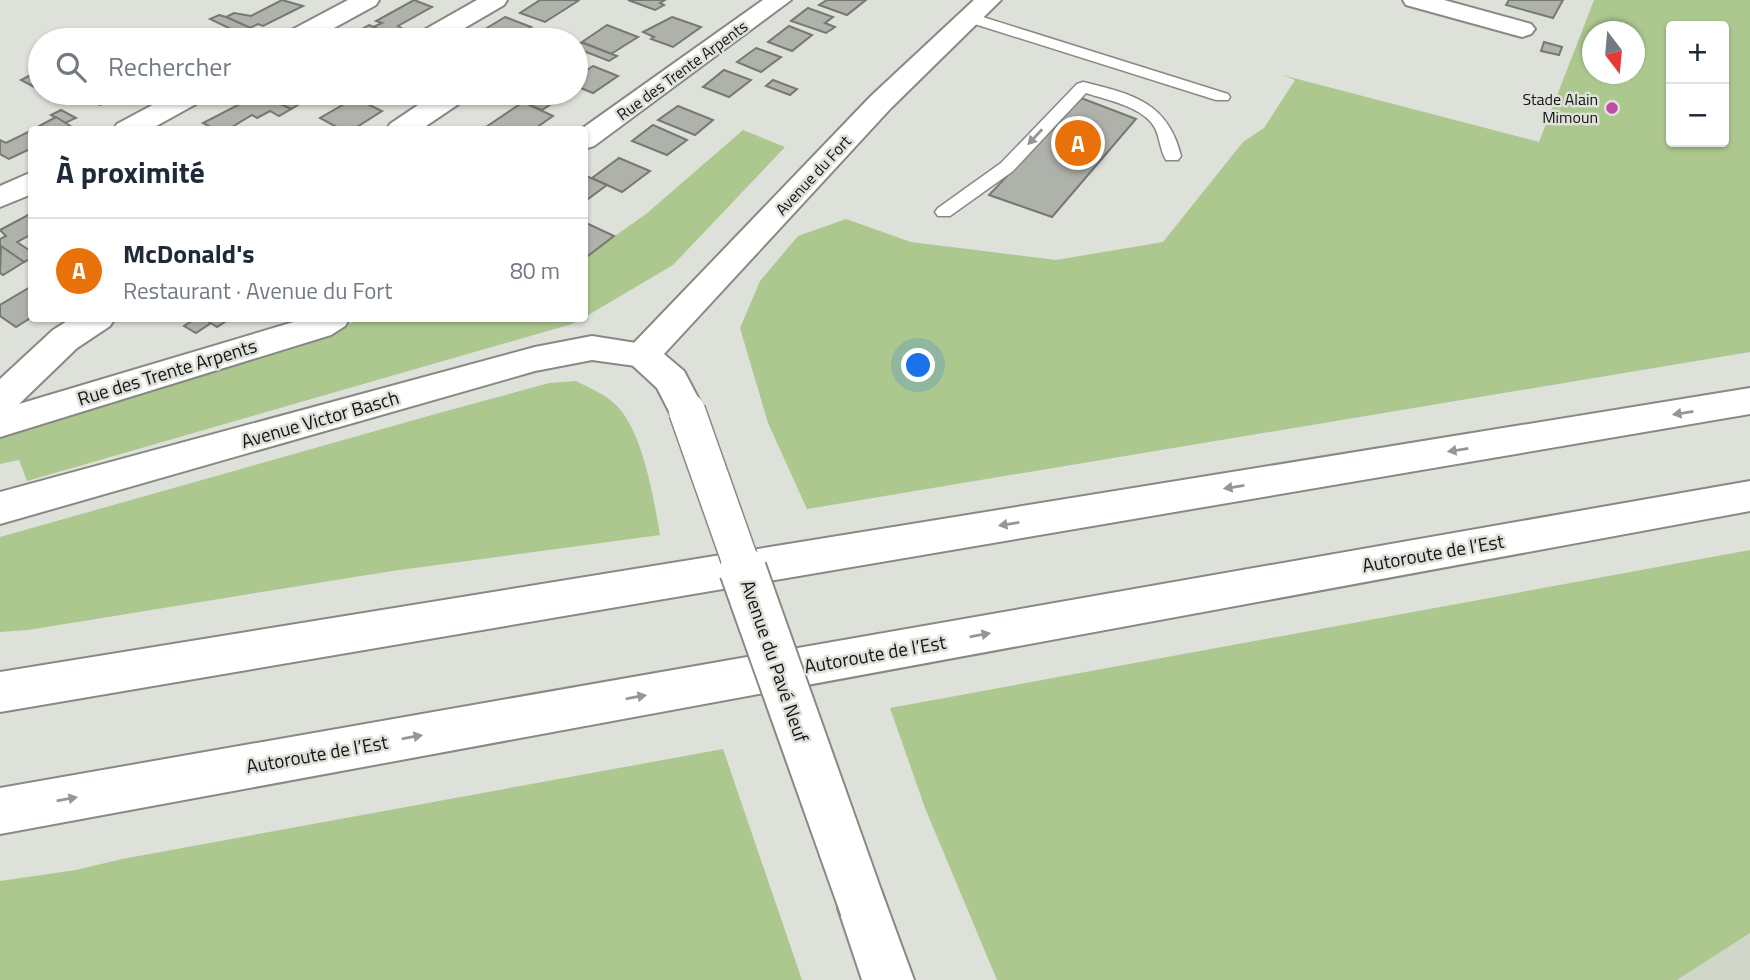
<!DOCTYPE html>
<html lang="fr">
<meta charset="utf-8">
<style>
body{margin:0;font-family:"Titillium Web",sans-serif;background:#f2f2f3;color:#1f2937}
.controls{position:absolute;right:21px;top:21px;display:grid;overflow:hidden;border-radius:7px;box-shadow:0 2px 5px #0004}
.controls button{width:63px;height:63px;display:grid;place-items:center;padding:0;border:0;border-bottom:2px solid #e0e1e3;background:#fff;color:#1f2937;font:35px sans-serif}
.compass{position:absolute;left:1582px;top:21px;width:63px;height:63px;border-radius:50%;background:#fff;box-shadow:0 2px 5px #0004;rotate:164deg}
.you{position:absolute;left:919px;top:366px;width:24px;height:24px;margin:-18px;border:5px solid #fff;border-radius:50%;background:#1a73e8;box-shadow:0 0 0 10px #1a73e833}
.badge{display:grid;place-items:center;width:46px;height:46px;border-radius:50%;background:#d93025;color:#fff;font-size:23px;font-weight:700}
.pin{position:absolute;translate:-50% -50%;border:4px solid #fff;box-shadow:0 2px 7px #0006}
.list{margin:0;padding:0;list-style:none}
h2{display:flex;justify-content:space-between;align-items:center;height:91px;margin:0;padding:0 28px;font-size:30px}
h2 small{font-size:23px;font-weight:400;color:#747a83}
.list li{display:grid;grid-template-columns:46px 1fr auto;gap:21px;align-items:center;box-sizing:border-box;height:105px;padding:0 28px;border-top:2px solid #e0e1e3}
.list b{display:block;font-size:26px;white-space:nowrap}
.list p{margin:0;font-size:23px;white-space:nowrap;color:#747a83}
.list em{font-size:23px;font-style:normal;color:#747a83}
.icon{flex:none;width:38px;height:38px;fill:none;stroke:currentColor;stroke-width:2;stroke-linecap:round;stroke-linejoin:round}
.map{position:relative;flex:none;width:1750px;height:980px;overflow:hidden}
.search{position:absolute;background:#fff;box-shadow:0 2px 5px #0004;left:28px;top:28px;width:560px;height:77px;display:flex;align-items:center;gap:18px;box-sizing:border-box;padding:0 24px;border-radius:38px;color:#747a83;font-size:26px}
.panel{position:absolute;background:#fff;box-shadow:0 2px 5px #0004;left:28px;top:126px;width:560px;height:196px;border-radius:7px}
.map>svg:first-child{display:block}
</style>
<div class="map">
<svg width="1750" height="980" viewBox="0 0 1750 980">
<rect width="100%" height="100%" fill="#dde1d9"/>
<path fill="#d0d7c8" d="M1750 933V980H1677L1725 949Z"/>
<g fill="#adc88f" fill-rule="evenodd">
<path d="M1594 0H1750V352L807 509 768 423 740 328 760 281 798 236 846 219 911 242 1056 260 1163 242 1243 142 1264 128 1295 80 1282 75 1539 142ZM1671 26H1724V142H1671ZM1592 32H1634V74H1592Z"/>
<path d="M743 130 785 147 673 265 585 317 584 258 646 214Z"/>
<path d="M358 318 581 319 572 324 27 481 19 460 0 464V438L335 334Z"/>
<path d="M576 381C590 388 607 395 618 407 643 434 654 499 660 535L392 571 28 630 0 632V537L439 413 549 383Z"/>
<path d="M1750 550V933L1677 980H997L925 808 890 708Z"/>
<path d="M723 749 802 980H0V881L76 870 122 859Z"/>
</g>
<g fill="#afb2ab" stroke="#767972" stroke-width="2">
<path d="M282 0 303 6 263 26 258 24 250 28 226 17 234 13 251 16Z"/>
<path d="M414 0 432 7 398 26 405 30 394 37 373 27 382 23 376 21Z"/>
<path d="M540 0H574L578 1 545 22 520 13Z"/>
<path d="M628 0H665L660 3 664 5 655 10Z"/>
<path d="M827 0H866L847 15 819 5Z"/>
<path d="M1509 0H1563L1553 18 1506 5Z"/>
<path d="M808 8 833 17 825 23 835 27 826 33 791 21Z"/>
<path d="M219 15 226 17 255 30 236 40H205L229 28 210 19Z"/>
<path d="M505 17 531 27 509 40H467Z"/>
<path d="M672 17 701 27 673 47 651 39 654 37 643 32Z"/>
<path d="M369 25 391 35 383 40 378 38 373 40H342Z"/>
<path d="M607 25 638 37 611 54 582 42Z"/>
<path d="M789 26 812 35 792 51 768 42Z"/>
<path d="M121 31 139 40H102Z"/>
<path d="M1544 42 1562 47 1559 55 1541 51Z"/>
<path d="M576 43H583L617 56 609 61 576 48Z"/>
<path d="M756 48 778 56 781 57 761 72 737 62Z"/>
<path d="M593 66 618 76 593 93 576 86V77Z"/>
<path d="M40 70V90L21 80Z"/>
<path d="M724 70 751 80 729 97 703 87Z"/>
<path d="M773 80 797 89 790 95 766 86Z"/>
<path d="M91 93H125L100 105 83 97Z"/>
<path d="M258 93H279L301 103 291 109Z"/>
<path d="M522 93H568L542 110 513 98Z"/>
<path d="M259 94 291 109 279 116 270 111 257 118 252 115 227 130H216L203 123Z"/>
<path d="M355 98 382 111 352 130H342L320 118Z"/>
<path d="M1081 98 1136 119 1052 217 989 195Z"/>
<path d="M523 102 553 116 533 130 483 129Z"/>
<path d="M678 106 713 120 695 135 658 120Z"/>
<path d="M61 110 76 118 65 123 51 115Z"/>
<path d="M56 117 72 127 67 130H32Z"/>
<path d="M653 125 687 140 667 155 632 141Z"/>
<path d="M32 130V148L9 159 0 154V140L6 143Z"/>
<path d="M619 158 650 171 622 192 592 178Z"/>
<path d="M584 175 607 185 584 202Z"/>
<path d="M32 213V234L17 242 32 252V258L24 262 0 246V239L6 236 0 230Z"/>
<path d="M584 222 614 236 584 259Z"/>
<path d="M1 246 24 262 3 275 0 273Z"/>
<path d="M32 286V317L16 327 0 316V305Z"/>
<path d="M196 318H203L211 323 196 333 184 326Z"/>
<path d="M203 318H231L217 327Z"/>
</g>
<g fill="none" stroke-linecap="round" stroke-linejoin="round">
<defs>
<g id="service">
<path d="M970 13 1228 94 1230 97 1228 100H1216L965 21 962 18Z"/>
<path d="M1083 82C1132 94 1168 102 1181 156L1178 160H1166C1160 150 1160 138 1155 128 1144 107 1107 100 1086 93L1013 171 950 216H938L935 212 938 208 1001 163 1077 84Z"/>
</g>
<g id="minor">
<path d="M348 0H379L376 5 312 40H280L284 34Z"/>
<path d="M477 0H507L504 5 444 40H413L417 34Z"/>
<path d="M763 0H791L594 146 584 149V130H580Z"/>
<path d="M1403 0H1444L1531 24 1535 29 1531 34 1522 37 1406 5Z"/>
<path d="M175 93H209L205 99 149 130H113L117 124Z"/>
<path d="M436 93H464L460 103 420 130H386L390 124Z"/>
<path d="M32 172V194L0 207V186Z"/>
<path d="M72 318H115L110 326 77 348 19 404 307 318H350L345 326 331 335 0 437V379L53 330Z"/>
</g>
<path id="tertiary" d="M592 336 655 346 660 355 655 364 643 367 592 360 535 371 0 524V492L535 347Z"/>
<g id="secondary">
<path d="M974 0H1001L891 108 664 354 684 371 705 411 700 421 687 425 674 421 657 388 631 364 626 355 631 346 871 96Z"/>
<path d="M863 883 881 890 914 980H862L838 908 845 890Z"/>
</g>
<g id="motorway">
<path d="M1750 388V414L0 712V672Z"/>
<path d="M1750 481V511L0 834V788Z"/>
</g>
</defs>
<use href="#service" stroke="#868a83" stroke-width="3"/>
<use href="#minor" stroke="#868a83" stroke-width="4"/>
<use href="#tertiary" stroke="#868a83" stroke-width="4"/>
<use href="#secondary" stroke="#868a83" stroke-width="4"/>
<use href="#motorway" stroke="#868a83" stroke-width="4"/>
<use href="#service" fill="#fff" fill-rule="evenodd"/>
<use href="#minor" fill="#fff" fill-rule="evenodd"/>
<use href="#tertiary" fill="#fff" fill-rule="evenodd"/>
<use href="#secondary" fill="#fff" fill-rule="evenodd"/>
<use href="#motorway" fill="#fff" fill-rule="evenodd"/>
<defs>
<path id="secondary-bridge-far1" d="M687 411 744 572"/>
<path id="secondary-bridge" d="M743 570 863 908"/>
</defs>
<use href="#secondary-bridge-far1" stroke="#868a83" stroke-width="39" stroke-linecap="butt"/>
<use href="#secondary-bridge" stroke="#868a83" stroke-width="50" stroke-linecap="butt"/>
<use href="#secondary-bridge-far1" stroke="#fff" stroke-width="36"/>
<use href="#secondary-bridge" stroke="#fff" stroke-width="46"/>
</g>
<defs><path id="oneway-solid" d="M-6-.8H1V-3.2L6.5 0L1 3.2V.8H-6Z" transform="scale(1.75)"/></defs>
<g fill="#959695">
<use href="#oneway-solid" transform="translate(1035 137) rotate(133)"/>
<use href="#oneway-solid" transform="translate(1683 413) rotate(171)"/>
<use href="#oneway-solid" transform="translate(1458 450) rotate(171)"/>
<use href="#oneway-solid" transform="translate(1234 487) rotate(171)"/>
<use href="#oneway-solid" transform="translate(1009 524) rotate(171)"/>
<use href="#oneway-solid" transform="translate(980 635) rotate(-10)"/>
<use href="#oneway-solid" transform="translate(636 697) rotate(-10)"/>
<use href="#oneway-solid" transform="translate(412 737) rotate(-10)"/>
<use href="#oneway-solid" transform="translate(67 799) rotate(-10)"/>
</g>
<circle fill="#c04ba3" stroke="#dde1d9" stroke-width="2.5" cx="1612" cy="108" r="7"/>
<g text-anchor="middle" stroke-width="5" stroke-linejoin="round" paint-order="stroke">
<g font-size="16" fill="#141513" stroke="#dde1d9">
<text transform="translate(682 70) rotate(-36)" y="6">Rue des Trente Arpents</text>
<text transform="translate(813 175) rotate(-47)" y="6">Avenue du Fort</text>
</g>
<g font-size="16" fill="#141513" stroke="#dde1d9" text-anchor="end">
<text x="1598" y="105">Stade Alain<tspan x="1598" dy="18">Mimoun</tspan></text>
</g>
<g font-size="19" fill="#141513" stroke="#dde1d9">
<text transform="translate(167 372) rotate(-17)" y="7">Rue des Trente Arpents</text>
<text transform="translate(320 419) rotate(-16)" y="7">Avenue Victor Basch</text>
<text transform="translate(1433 553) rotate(-10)" y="7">Autoroute de l’Est</text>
<text transform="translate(875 654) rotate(-10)" y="7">Autoroute de l’Est</text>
<text transform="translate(775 661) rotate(71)" y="7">Avenue du Pavé Neuf</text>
<text transform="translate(317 754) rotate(-10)" y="7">Autoroute de l’Est</text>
</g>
</g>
</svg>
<div class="controls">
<button>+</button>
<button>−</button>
</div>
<svg class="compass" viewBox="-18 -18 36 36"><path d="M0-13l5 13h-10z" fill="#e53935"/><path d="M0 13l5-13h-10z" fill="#747a83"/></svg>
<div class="you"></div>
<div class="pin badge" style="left:1078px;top:143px;background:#e8710a">A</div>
<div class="search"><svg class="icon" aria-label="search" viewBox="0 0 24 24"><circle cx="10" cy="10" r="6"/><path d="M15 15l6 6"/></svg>Rechercher</div>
<section class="panel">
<h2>À proximité<small></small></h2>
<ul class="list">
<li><span class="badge" style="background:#e8710a">A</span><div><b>McDonald's</b><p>Restaurant · Avenue du Fort</p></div><em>80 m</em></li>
</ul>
</section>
</div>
